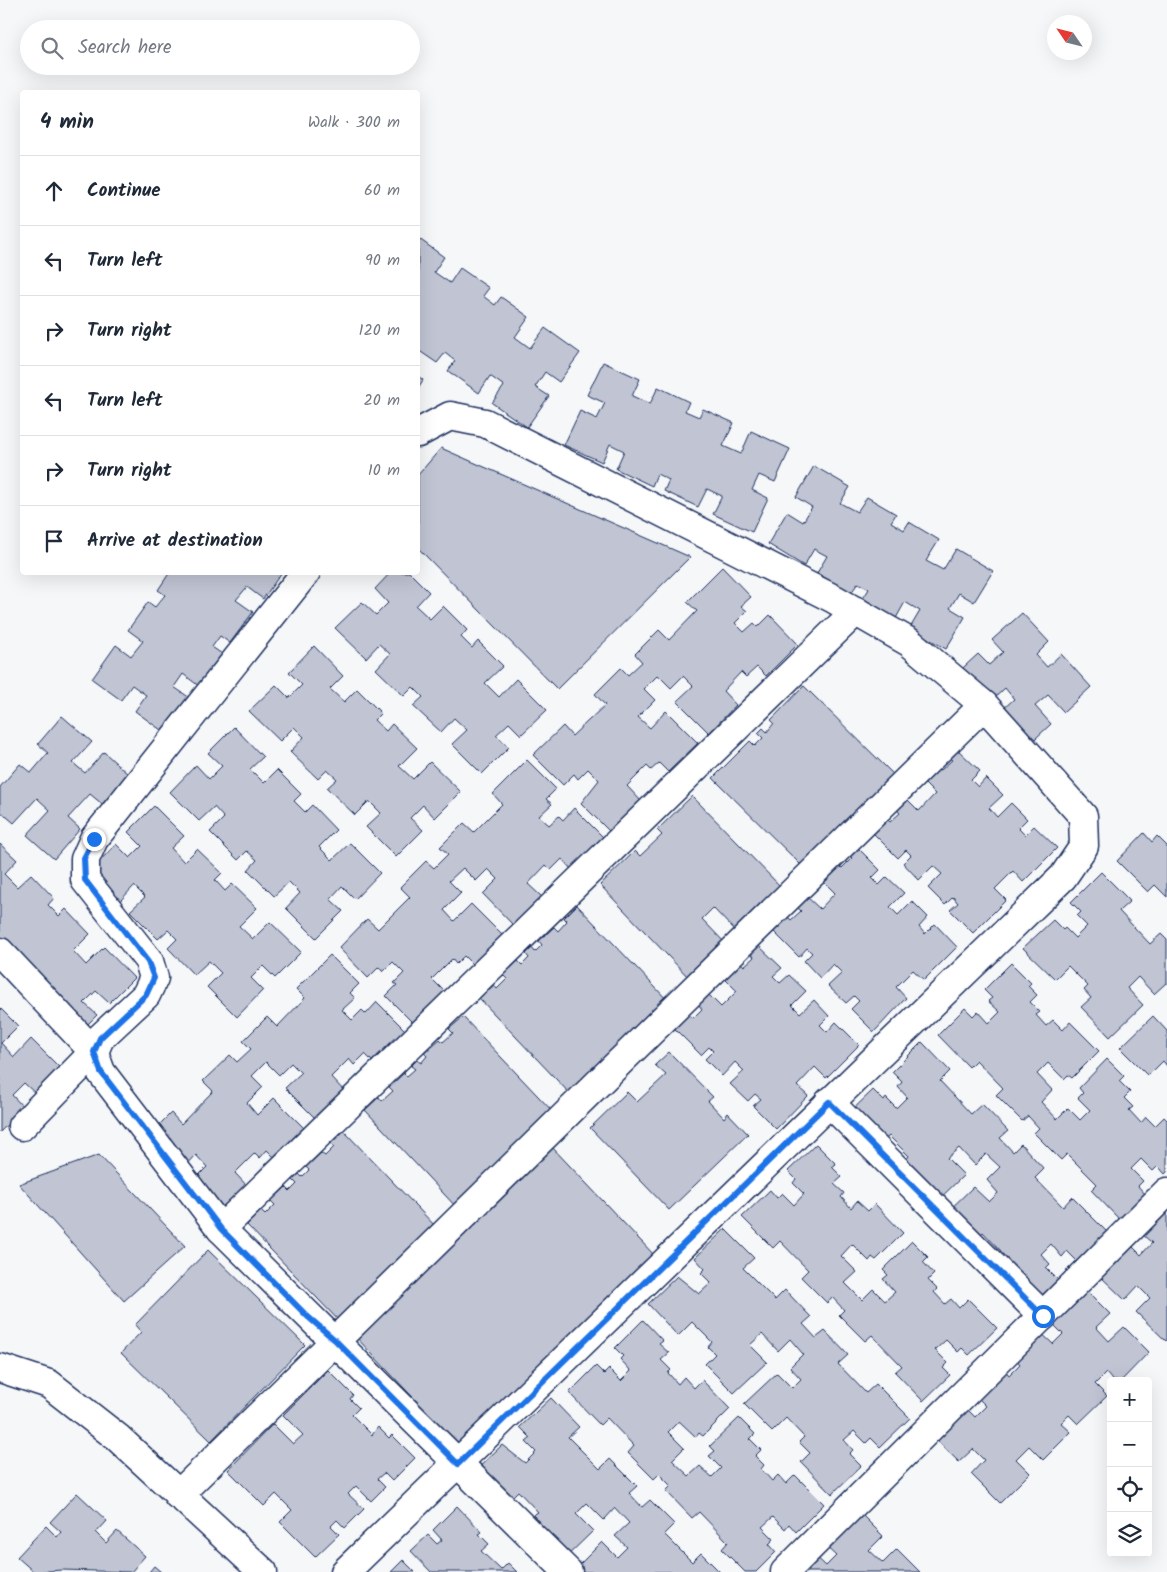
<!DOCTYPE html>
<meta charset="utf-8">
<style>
body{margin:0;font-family:Kalam,sans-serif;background:#f6f6f7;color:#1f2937}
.controls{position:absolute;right:15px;bottom:15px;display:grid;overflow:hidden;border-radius:5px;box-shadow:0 5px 20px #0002}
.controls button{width:45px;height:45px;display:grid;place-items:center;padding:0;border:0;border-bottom:1px solid #e0e1e3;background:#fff;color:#1f2937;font:25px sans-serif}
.compass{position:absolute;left:1047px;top:15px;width:45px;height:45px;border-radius:50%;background:#fff;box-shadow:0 5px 20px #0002;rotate:305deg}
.stop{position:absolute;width:15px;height:15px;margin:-11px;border:4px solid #1a73e8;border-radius:50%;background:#fff}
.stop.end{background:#1a73e8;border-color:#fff;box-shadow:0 1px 5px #0008}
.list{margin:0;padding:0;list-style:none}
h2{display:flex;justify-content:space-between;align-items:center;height:65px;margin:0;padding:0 20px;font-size:21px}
h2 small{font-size:16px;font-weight:400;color:#747a83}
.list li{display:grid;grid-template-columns:32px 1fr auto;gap:15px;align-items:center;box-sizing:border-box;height:70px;padding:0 20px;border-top:1px solid #e0e1e3}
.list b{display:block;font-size:19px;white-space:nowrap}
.list em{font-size:16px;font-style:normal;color:#747a83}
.icon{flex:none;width:28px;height:28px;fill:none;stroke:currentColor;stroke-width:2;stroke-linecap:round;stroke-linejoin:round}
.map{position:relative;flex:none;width:1167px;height:1572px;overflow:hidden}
.search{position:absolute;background:#fff;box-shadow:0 5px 20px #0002;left:20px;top:20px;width:400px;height:55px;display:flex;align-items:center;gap:12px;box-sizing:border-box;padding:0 18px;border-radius:28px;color:#747a83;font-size:19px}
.panel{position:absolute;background:#fff;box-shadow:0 5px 20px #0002;left:20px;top:90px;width:400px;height:485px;border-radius:5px}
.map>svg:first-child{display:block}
</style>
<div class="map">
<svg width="1167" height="1572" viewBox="0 0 1167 1572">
<rect width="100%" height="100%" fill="#f6f7f9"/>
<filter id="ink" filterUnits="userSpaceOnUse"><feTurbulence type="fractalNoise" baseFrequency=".02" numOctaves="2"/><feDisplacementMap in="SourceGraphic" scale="10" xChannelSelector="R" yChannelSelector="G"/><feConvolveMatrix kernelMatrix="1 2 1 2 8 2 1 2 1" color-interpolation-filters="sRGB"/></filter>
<g filter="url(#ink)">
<g fill="#c0c4d3" stroke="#1b2f5e">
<path d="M418 238 444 257 434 272 450 283 460 268 489 288 483 296 495 305 501 297 529 317 515 337 530 348 545 328 580 353 559 382 545 372 535 387 549 396 527 427 492 403 504 386 490 376 479 393 448 371 455 361 445 353 437 363 418 350Z"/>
<path d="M603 362 640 379 632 396 650 404 658 387 689 402 685 411 699 417 703 409 734 423 723 446 741 454 751 431 790 449 775 482 759 475 752 490 768 498 752 532 713 514 722 496 707 489 698 507 664 491 669 480 657 474 652 486 616 469 624 451 610 444 602 462 564 445 580 411 597 419 605 403 587 395Z"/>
<path d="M418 376 423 380 418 388Z"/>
<path d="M441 448 690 557 557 689 418 548V475Z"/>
<path d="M814 466 850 487 840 503 857 512 867 497 896 514 891 522 904 530 909 522 939 540 926 561 943 570 956 549 993 571 974 602 959 593 950 608 965 617 946 649 910 628 920 611 905 602 895 620 862 600 869 589 858 583 851 593 817 573 827 556 814 549 804 566 768 544 787 512 803 522 812 507 796 497Z"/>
<path d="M722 567 751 597 741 606 747 611 735 623 744 632 754 623 758 627 770 615 798 644 766 676 757 667 746 677 741 672 723 691 736 705 709 733 677 701 693 686 683 676 671 688 658 675 644 689 655 700 638 717 650 728 666 711 698 743 668 772 659 763 651 770 647 766 627 786 641 801 609 831 581 803 599 780 588 769 578 779 574 774 563 785 533 755 563 726 572 736 605 705 595 694 621 668 628 675 642 662 635 654 659 630 669 640 697 611 687 602Z"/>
<path d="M170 572H193L197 576 200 572H282L263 599 247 587 236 600 253 612 230 643 220 636 212 647 222 654 199 686 183 674 174 687 190 698 165 733 135 711 146 695 132 685 121 700 92 679 116 645 131 656 143 641 128 630 148 602 155 607 165 595 158 590Z"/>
<path d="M391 572H409L429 592 416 606 430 619 443 606 467 630 461 637 472 648 478 641 503 666 485 683 499 697 516 679 547 710 521 735 509 723 496 735 509 747 482 774 452 744 467 730 454 718 441 732 413 706 423 697 413 687 404 696 376 669 390 654 379 644 366 658 335 628 362 602 376 615 388 603 375 589Z"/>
<path d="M1022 613 1049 642 1036 655 1047 667 1061 654 1091 687 1064 712 1048 695 1035 706 1051 724 1022 751 992 719 1014 699 1005 688 983 709 953 677 978 654 989 665 1003 652 992 640Z"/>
<path d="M314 646 343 676 330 689 344 702 357 689 381 713 374 720 386 731 392 724 417 748 399 766 413 779 430 762 461 792 435 818 423 805 410 818 423 830 396 857 366 827 381 813 369 801 355 815 327 788 337 779 327 770 318 779 290 752 304 737 294 727 280 741 249 711 276 685 289 698 302 685 289 672Z"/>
<path d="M804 686 895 776 804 868 713 778 750 741 755 746 763 738 758 733 763 728 767 732 774 723 771 720Z"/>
<path d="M62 716 92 742 73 763 85 773 104 752 129 775 102 804 90 794 68 818 80 829 54 859 27 835 50 810 37 798 14 823 0 811V787L20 764 31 773 48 753 38 744Z"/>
<path d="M234 727 263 757 250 769 264 783 277 770 301 794 294 801 305 812 312 805 336 830 319 847 332 860 350 843 380 873 355 899 342 886 330 899 343 911 316 938 286 908 300 893 289 882 274 896 248 870 257 860 247 851 238 860 210 832 224 818 214 807 199 821 170 792 196 765 209 779 222 766 208 753Z"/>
<path d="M955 747 980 771 971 780 978 787 986 778 1003 795 989 808 997 817 1011 803 1027 819 1018 828 1025 835 1034 826 1057 848 1023 882 1013 871 995 889 1006 900 973 933 950 910 958 903 953 897 945 905 928 888 942 874 933 866 919 880 903 863 911 855 906 850 898 858 872 832 886 818 890 822 900 813 895 808 906 798 919 811 935 794 922 781 937 766 941 770 952 760 947 756Z"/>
<path d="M527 760 556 789 546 799 552 804 539 816 549 825 559 816 563 820 574 808 603 837 571 869 562 859 551 870 546 865 528 884 542 897 514 926 483 894 498 879 488 869 476 881 463 868 449 881 461 893 444 910 454 921 471 904 503 936 474 966 464 956 456 964 452 959 432 979 446 993 414 1024 386 996 397 985 394 983 404 973 393 962 383 972 379 967 368 978 339 948 367 919 378 929 410 897 400 887 426 861 434 868 448 854 440 847 464 823 474 832 502 804 493 794Z"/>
<path d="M692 796 783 889 737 933 713 908 702 919 726 944 690 979 600 885 635 851 640 856 662 835 657 830Z"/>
<path d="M154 806 184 836 171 848 184 862 197 849 222 873 215 880 225 891 232 884 257 908 239 926 253 939 270 922 301 952 275 978 263 966 251 978 263 990 237 1017 207 987 221 973 209 961 194 975 168 948 177 939 168 930 158 939 130 911 145 897 134 886 120 901 90 871 116 844 130 858 142 846 128 832Z"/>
<path d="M1144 833 1152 842 1157 836 1167 846V897L1155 885 1148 892 1117 861Z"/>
<path d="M0 844 17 860 4 874 17 887 31 874 54 898 48 905 59 916 66 909 90 934 73 951 86 965 104 947 134 978 109 1003 96 991 84 1003 97 1015 70 1042 1 974 10 965 0 956Z"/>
<path d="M856 846 880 870 872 878 879 885 887 877 904 893 890 907 898 915 912 901 928 917 919 927 925 934 935 924 957 947 924 980 913 970 896 987 906 998 874 1032 851 1009 859 1001 854 996 846 1003 828 986 842 973 833 964 820 978 804 961 812 953 807 948 799 957 772 930 787 916 791 920 801 911 796 906 806 896 820 909 835 893 822 880 838 864 842 868 852 858 848 854Z"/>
<path d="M1101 872 1130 901 1119 911 1150 944 1161 934 1167 940V984L1166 983 1154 994 1138 977 1127 988 1143 1005 1110 1037 1081 1007 1091 998 1084 990 1088 986 1068 966 1055 979 1023 948 1053 920 1063 930 1065 928 1075 938 1087 926 1077 916 1081 912 1071 902Z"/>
<path d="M577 905 671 1004 573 1097 479 998 494 985 497 989 507 979 503 975 518 961 522 965 529 958 526 954 532 948 535 952 542 945 539 941 554 927 558 931 567 921 564 918Z"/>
<path d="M757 944 782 968 773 976 780 983 789 975 806 991 792 1005 800 1013 814 1000 829 1016 820 1025 827 1032 836 1022 859 1045 826 1078 815 1067 797 1086 808 1096 776 1129 753 1106 761 1099 755 1094 748 1101 730 1084 744 1071 735 1062 722 1076 705 1059 713 1051 709 1047 701 1055 674 1028 688 1014 693 1018 702 1009 698 1004 708 994 721 1007 737 991 724 978 740 962 744 966 754 957 750 952Z"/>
<path d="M330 955 359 984 350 993 355 998 342 1010 352 1020 362 1010 366 1014 377 1002 406 1031 374 1063 365 1054 354 1065 349 1059 331 1077 345 1092 317 1120 285 1088 301 1073 291 1063 279 1075 266 1062 252 1076 263 1087 247 1103 257 1115 274 1098 306 1130 277 1160 267 1150 260 1158 255 1153 235 1173 249 1188 218 1219 197 1177 207 1167 196 1155 186 1166 142 1142 171 1113 181 1124 213 1091 203 1081 230 1055 237 1062 251 1049 243 1041 267 1017 277 1027 305 998 296 989Z"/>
<path d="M1011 963 1031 983 1028 986 1037 995 1030 1002 1040 1012 1036 1015 1046 1026 1053 1020 1063 1030 1070 1022 1099 1051 1072 1078 1068 1075 1064 1079 1048 1063 1037 1074 1052 1090 1041 1102 1057 1119 1068 1108 1080 1120 1090 1110 1078 1098 1083 1093 1079 1088 1107 1059 1124 1076 1119 1081 1130 1092 1124 1098 1133 1107 1129 1110 1141 1123 1146 1117 1155 1126 1164 1117 1167 1120V1172L1165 1174 1158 1166 1153 1171 1141 1159 1131 1169 1143 1181 1138 1186 1145 1194 1119 1219 1091 1190 1097 1184 1067 1154 1061 1160 1034 1133 1039 1128 1028 1116 1022 1121 996 1095 1003 1088 976 1060 969 1067 938 1035 965 1008 973 1016 978 1011 989 1023 1000 1012 988 1001 992 998 984 990Z"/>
<path d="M0 1008 18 1026 1 1043 14 1057 31 1039 62 1070 37 1095 24 1083 12 1095 24 1108 0 1132Z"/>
<path d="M1153 1016 1167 1031V1066L1163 1061 1148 1076 1120 1048Z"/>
<path d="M463 1017 556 1115 458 1209 365 1110 379 1097 382 1101 393 1091 389 1087 404 1073 407 1076 415 1069 411 1066 417 1060 421 1063 427 1056 424 1053 440 1039 443 1042 453 1033 449 1029Z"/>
<path d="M922 1042 950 1071 940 1081 971 1114 982 1104 1008 1131 1000 1138 1013 1152 1021 1144 1044 1169 1035 1178 1063 1207 1072 1197 1107 1232 1077 1261 1067 1251 1062 1257 1051 1244 1041 1254 1050 1264 1046 1268 1058 1280 1029 1308 996 1256 1001 1251 983 1232 969 1246 941 1218 973 1187 989 1202 998 1193 987 1180 1000 1167 986 1154 975 1165 959 1148 947 1158 964 1175 931 1207 905 1161 909 1156 889 1136 875 1149 844 1118 873 1090 884 1101 886 1098 896 1108 907 1097 898 1087 902 1082 892 1072Z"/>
<path d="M669 1052 713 1097 708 1101 724 1118 728 1113 748 1134 669 1210 590 1128 627 1092 637 1102 666 1075 655 1065Z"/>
<path d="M344 1131 438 1229 341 1323 247 1225 261 1211 265 1215 275 1205 271 1201 286 1187 290 1191 297 1184 293 1180 299 1174 302 1177 309 1170 306 1167 321 1153 325 1156 334 1147 331 1143Z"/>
<path d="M816 1144 836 1164 832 1167 842 1177 834 1184 844 1193 841 1197 851 1208 857 1201 868 1211 875 1204 903 1233 876 1260 872 1257 869 1261 852 1244 841 1256 857 1272 845 1283 862 1300 873 1289 885 1301 895 1292 883 1279 888 1275 883 1270 912 1241 928 1257 923 1262 934 1274 928 1280 937 1289 934 1292 945 1304 951 1299 959 1308 968 1299 997 1328 969 1355 962 1348 958 1352 946 1340 935 1350 948 1363 943 1368 950 1375 923 1401 895 1372 902 1366 872 1335 865 1341 839 1315 844 1310 832 1297 827 1303 801 1277 808 1270 780 1241 773 1248 742 1217 770 1190 777 1198 782 1193 794 1205 804 1194 793 1183 796 1179 788 1171Z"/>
<path d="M551 1146 656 1257 458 1445 353 1334Z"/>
<path d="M99 1155 185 1246 124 1301 19 1184Z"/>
<path d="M1167 1208V1340L1166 1341 1136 1312 1150 1298 1138 1286 1125 1300 1100 1276 1131 1245 1141 1255 1152 1243 1142 1234Z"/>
<path d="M725 1229 754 1258 743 1268 775 1300 785 1290 811 1317 803 1324 816 1338 825 1331 848 1355 838 1364 866 1393 876 1384 910 1418 880 1447 871 1438 866 1443 854 1431 844 1440 853 1450 849 1454 861 1466 832 1494 801 1462 810 1453 799 1442 804 1437 786 1418 772 1432 744 1404 777 1373 792 1388 801 1379 790 1367 803 1354 790 1339 778 1351 762 1334 750 1345 767 1362 734 1393 705 1364 715 1354 708 1347 712 1342 692 1322 678 1336 648 1304 677 1276 699 1294 711 1283 701 1273 705 1269 695 1258Z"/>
<path d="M208 1250 305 1345 211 1441 121 1353 141 1332 135 1325Z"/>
<path d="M1083 1287 1110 1314 1096 1327 1109 1341 1124 1327 1149 1352 1121 1381H1113L1106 1373 1095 1384 1107 1396 1078 1424 1069 1415 1061 1423 1071 1432 1043 1460 1029 1446 1016 1459 1030 1473 1000 1503 971 1474 984 1460 973 1449 959 1462 934 1438 965 1407 975 1417 986 1406 976 1396 1003 1368 1009 1375 1020 1364 1014 1357 1039 1331 1053 1344 1063 1334 1050 1321Z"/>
<path d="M643 1320 663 1341 659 1344 669 1353 661 1360 671 1370 668 1373 678 1384 684 1377 694 1388 702 1380 730 1409 703 1436 699 1433 696 1437 679 1421 668 1432 684 1448 672 1460 689 1476 700 1466 712 1477 721 1468 709 1456 715 1451 710 1446 739 1418 755 1434 750 1439 761 1450 755 1456 764 1465 761 1469 772 1481 778 1475 786 1484 795 1475 824 1504 796 1532 789 1524 785 1529 773 1517 762 1527 774 1539 769 1544 776 1552 756 1572H745L722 1549 728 1542 699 1512 692 1518 666 1491 671 1486 659 1474 654 1479 628 1453 634 1446 607 1418 600 1425 569 1393 596 1366 604 1374 609 1369 621 1381 631 1371 620 1359 623 1356 615 1348Z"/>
<path d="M328 1370 353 1395 350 1399 359 1408 352 1415 372 1435 378 1427 389 1438 392 1435 415 1458 392 1481 384 1473 377 1479 385 1487 371 1501 356 1486 348 1494 364 1509 345 1528 337 1520 331 1526 339 1534 315 1557 280 1522 292 1510 276 1494 264 1506 228 1470 273 1424 293 1444 303 1435 283 1415Z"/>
<path d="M551 1398 579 1427 568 1437 600 1469 610 1459 637 1486 629 1493 642 1507 650 1500 674 1524 664 1534 692 1562 701 1553 720 1572H572L602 1542 617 1557 627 1547 615 1536 629 1523 615 1508 604 1520 587 1503 576 1514 593 1531 560 1563 531 1533 540 1523 533 1515 538 1512 518 1491 504 1505 473 1473 502 1445 525 1463 536 1452 526 1442 531 1438 520 1427Z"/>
<path d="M77 1493 107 1521 96 1533 106 1543 117 1531 145 1556 131 1572 62 1570 34 1572 17 1557 46 1526 57 1537 61 1532 50 1522Z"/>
<path d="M457 1506 482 1532 479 1534 489 1544 481 1551 501 1570 508 1563 517 1572H431L411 1551 428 1535 437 1544 442 1540 433 1530Z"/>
<path d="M856 1509 883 1536 869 1550 883 1563 897 1549 920 1572H794L812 1553 826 1566 836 1556 822 1543Z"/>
<path d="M403 1560 415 1572H391Z"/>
<path d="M154 1566 161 1572H149Z"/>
</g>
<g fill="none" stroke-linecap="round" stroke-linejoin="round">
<defs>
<g id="minor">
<path d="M306 572 94 839 85 859V880L149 961 154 978 146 995 100 1038 94 1052 101 1072 221 1229 568 1572"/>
<path d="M0 952 94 1052 22 1126"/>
<path d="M829 1102 1043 1316"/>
<path d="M221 1229 856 611"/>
<path d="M0 1368 49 1384 118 1438 263 1572"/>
<path d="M178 1495 984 705"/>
<path d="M345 1572 1063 877 1084 846 1083 816 984 705 909 642 834 599 485 423 450 416 418 433"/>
<path d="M785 1572 1167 1192"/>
</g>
</defs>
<use href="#minor" stroke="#1b2f5e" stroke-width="31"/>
<use href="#minor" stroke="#fff" stroke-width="28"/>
</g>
</g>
<g fill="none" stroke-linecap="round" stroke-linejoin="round" filter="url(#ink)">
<path stroke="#1a73e8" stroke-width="6" d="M94 839 84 858 85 880 148 962 154 978 146 995 100 1038 94 1052 101 1072 221 1229 307 1316 335 1340 458 1464 829 1102 1043 1316"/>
</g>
</svg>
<div class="controls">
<button>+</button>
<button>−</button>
<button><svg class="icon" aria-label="locate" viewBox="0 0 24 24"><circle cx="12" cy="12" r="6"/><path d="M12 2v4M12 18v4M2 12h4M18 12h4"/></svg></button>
<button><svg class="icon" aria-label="layers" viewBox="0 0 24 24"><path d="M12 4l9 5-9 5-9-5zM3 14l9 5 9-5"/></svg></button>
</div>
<svg class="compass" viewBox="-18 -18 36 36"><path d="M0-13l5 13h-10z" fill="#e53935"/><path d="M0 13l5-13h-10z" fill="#747a83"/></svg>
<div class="stop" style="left:1043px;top:1316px"></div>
<div class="stop end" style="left:94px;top:839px"></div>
<div class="search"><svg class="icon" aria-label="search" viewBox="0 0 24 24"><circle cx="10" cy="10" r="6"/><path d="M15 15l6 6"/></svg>Search here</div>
<section class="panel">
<h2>4 min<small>Walk · 300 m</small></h2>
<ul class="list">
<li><svg class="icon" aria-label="ahead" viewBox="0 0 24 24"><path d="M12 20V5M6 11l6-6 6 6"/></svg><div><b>Continue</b></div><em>60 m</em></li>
<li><svg class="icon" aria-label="left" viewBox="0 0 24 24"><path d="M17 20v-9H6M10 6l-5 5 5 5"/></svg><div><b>Turn left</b></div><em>90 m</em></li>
<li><svg class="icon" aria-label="right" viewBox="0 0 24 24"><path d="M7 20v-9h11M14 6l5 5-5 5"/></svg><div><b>Turn right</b></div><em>120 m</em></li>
<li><svg class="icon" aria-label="left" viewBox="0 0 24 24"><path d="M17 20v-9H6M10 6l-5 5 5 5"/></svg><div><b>Turn left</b></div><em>20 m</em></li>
<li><svg class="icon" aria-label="right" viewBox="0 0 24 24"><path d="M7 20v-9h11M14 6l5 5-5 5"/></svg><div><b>Turn right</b></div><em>10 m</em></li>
<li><svg class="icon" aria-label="arrive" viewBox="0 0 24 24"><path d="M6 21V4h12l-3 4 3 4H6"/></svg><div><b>Arrive at destination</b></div></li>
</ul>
</section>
</div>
